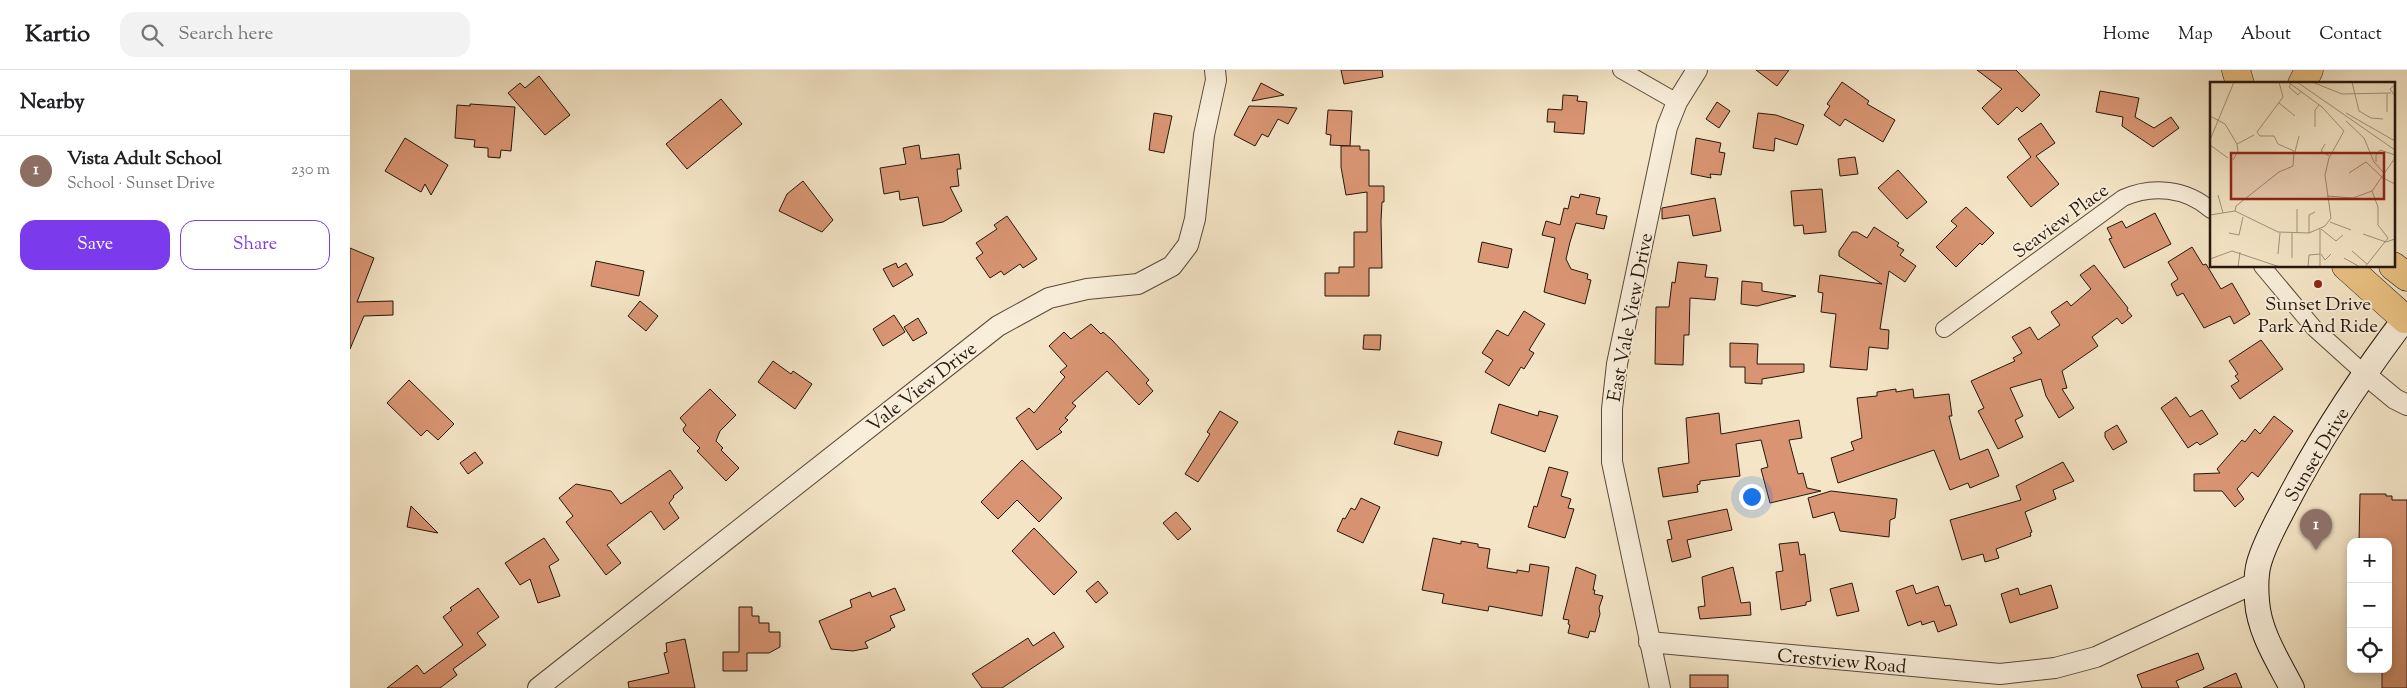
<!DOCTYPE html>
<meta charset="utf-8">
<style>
body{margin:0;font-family:"Sorts Mill Goudy",serif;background:#f2f2f2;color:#202124}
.controls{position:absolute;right:15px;bottom:15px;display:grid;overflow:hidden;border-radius:10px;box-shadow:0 2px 8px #0003}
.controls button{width:45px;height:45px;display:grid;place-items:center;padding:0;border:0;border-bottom:1px solid #e0e0e0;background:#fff;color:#202124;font:25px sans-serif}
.you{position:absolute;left:1401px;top:426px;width:18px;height:18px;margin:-12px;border:4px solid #fff;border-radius:50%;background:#1a73e8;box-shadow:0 0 0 8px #1a73e833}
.badge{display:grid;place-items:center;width:32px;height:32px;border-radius:50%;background:#7c3aed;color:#fff;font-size:16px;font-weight:700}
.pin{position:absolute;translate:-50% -41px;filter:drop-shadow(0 1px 2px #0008)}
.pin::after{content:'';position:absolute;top:26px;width:18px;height:15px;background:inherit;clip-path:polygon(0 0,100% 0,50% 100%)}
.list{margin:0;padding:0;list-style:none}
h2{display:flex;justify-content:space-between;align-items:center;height:65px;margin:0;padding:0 20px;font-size:21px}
h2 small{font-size:16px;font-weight:400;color:#757577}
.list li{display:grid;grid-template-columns:32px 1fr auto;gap:15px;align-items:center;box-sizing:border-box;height:70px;padding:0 20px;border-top:1px solid #e0e0e0}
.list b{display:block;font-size:19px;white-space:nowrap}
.list p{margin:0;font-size:16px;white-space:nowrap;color:#757577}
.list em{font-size:16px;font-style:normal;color:#757577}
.actions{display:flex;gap:10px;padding:15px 20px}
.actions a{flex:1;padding:11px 0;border:1px solid #7c3aed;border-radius:15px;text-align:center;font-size:18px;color:#7c3aed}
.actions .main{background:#7c3aed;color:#fff}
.icon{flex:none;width:28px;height:28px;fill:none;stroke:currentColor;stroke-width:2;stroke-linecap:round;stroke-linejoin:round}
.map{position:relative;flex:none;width:2057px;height:618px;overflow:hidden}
header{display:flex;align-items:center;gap:30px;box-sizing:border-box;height:70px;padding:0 25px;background:#fff;border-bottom:1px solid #e0e0e0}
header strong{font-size:24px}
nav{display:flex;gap:28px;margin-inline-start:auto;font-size:18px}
.search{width:350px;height:45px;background:#f2f2f2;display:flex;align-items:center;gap:12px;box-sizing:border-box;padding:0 18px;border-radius:15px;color:#757577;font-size:19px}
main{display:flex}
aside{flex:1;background:#fff}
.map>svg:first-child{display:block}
</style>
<header>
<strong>Kartio</strong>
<div class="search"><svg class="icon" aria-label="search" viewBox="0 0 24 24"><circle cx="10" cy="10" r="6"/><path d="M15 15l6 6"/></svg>Search here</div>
<nav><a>Home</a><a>Map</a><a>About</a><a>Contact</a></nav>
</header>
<main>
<aside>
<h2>Nearby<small></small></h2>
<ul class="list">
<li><span class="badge" style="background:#8d6e63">1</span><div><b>Vista Adult School</b><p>School · Sunset Drive</p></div><em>230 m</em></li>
</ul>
<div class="actions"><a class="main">Save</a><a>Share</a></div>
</aside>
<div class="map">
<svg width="2057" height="618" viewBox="0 0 2057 618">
<rect width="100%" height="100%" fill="#f4e5c6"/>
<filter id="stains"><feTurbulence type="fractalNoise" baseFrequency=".004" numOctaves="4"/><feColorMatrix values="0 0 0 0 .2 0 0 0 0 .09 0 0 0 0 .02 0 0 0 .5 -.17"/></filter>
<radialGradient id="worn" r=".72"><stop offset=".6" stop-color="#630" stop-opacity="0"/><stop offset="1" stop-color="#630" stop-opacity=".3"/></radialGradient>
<g fill="#d99573" stroke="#25170b">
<path d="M991 0H1032L1033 7 994 14Z"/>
<path d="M1406 0H1439L1427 16Z"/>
<path d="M1627 0H1666L1690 25 1672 42 1667 37 1648 55 1632 38 1652 19Z"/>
<path d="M189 6 220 45 195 65 158 23 170 13 175 18Z"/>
<path d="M1492 12 1519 31 1517 34 1545 50 1533 72 1495 49 1490 56 1474 45 1480 36 1477 34Z"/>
<path d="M911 13 934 25 902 31Z"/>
<path d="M1750 21 1789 28 1785 47 1804 58 1821 47 1829 58 1803 77 1772 56 1773 47 1746 42Z"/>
<path d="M1213 25 1228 26 1227 31 1237 32 1234 64 1204 62 1205 52H1197L1198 39 1212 40Z"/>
<path d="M371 29 392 54 337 99 316 74Z"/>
<path d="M1367 32 1380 41 1369 58 1356 49Z"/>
<path d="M120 34 165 37 161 81 151 80 150 88 138 87V78L124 77 125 70 105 68 107 35 120 36Z"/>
<path d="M899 36 934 37 947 38 938 54 928 49 918 67 912 64 905 76 884 65Z"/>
<path d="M978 40 1002 41 1000 76 980 75 981 65 976 64Z"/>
<path d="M804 43 822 46 814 83 799 80Z"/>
<path d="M1408 43 1426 45 1454 55 1447 75 1425 68 1424 81 1403 78Z"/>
<path d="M1691 53 1705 73 1686 86 1709 114 1681 137 1657 107 1681 87 1668 69Z"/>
<path d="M55 68 98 95 81 125 75 114 71 122 35 101Z"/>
<path d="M1346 68 1371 73 1369 82 1375 83 1371 105 1360 104 1361 108 1341 104Z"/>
<path d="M569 75 571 89 609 84 611 99H607L609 116 600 117 612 141 593 152 573 156 568 127 550 130 549 121 534 124 530 98 556 94 553 78Z"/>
<path d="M991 76H1010V80H1019V116H1034V132H1032L1031 151 1032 198H1019V226H975V203H989V197H1004V162H1017V122L996 125 991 97Z"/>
<path d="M1505 87 1508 104 1490 106 1488 89Z"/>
<path d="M1548 100 1577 132 1557 149 1528 118Z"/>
<path d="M453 111 483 150 472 162 429 141 437 124Z"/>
<path d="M1472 119 1476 162 1454 164 1453 155 1444 156 1441 121Z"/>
<path d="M1230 124 1250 128 1246 144 1257 146 1254 159 1226 153 1220 172 1216 189 1221 199 1238 204 1237 209 1241 210 1235 234 1194 222 1205 168 1192 165 1196 151 1210 155 1214 138 1218 139 1221 126 1229 128Z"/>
<path d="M1365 128 1371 161 1343 166 1339 145 1312 149V138Z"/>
<path d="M1616 137 1644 163 1632 175 1630 173 1606 197 1586 177 1607 156 1601 151Z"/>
<path d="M1805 143 1821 174 1774 198 1759 169 1762 168 1757 158 1772 151 1776 158Z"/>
<path d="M657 146 687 189 673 198 670 194 654 205 651 201 640 208 626 188 633 183 626 173 647 159 644 155Z"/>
<path d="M1524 157 1549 173 1547 176 1554 180 1550 185 1566 196 1555 212 1539 201 1530 259 1539 260 1538 279 1519 277 1517 300 1480 297 1486 244 1471 242 1473 223 1468 222 1470 205 1532 214 1489 186V181L1502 162H1507L1517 168Z"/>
<path d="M1132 172 1162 179 1158 198 1128 192Z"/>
<path d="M1842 177 1853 195 1856 194 1871 219 1882 213 1900 244 1884 254 1880 246 1854 258 1833 223 1827 226 1821 214 1828 209 1818 192Z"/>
<path d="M0 178 24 188 7 232 43 231V245L14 246 0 279Z"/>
<path d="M246 191 294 201 289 226 241 216Z"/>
<path d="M1328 192 1357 195 1355 207 1368 208 1365 230 1340 228 1339 265H1334L1333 295 1305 294 1306 237H1319L1322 212 1325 213Z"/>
<path d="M546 193 548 198 556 193 563 205 543 217 533 199Z"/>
<path d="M1744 195 1778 238 1777 240 1782 246 1772 254 1767 248 1742 267 1748 276 1712 301 1717 318 1712 319 1724 338 1709 348 1696 326 1691 309 1660 318 1673 346 1665 350 1673 367 1648 379 1628 341 1634 338 1621 311 1665 291 1663 288 1672 283 1662 267 1680 257 1688 270 1710 255 1701 242 1717 231 1721 236 1741 219 1730 205Z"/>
<path d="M1392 211 1412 213V221L1446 226 1407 236 1391 234Z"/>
<path d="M290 231 308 246 296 261 278 246Z"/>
<path d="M1174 241 1195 254 1179 280 1184 283 1174 299 1171 297 1159 316 1135 302 1143 290 1132 283 1147 260 1158 266Z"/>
<path d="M544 245 555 262 533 276 523 259Z"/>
<path d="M568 248 577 263 563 271 554 257Z"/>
<path d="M741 254 751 264 753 262 762 270 799 310 796 313 803 321 789 335 757 301 722 333 726 336 715 348 718 350 709 359 712 362 687 380 666 348 679 338 684 343 715 307 710 302 717 296 699 276 714 262 721 269Z"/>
<path d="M1014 265H1031L1030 280 1013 279Z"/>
<path d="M1911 270 1933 299 1890 329 1881 316 1889 311 1885 306 1888 304 1879 291Z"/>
<path d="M1380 273 1408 274 1407 294H1454V302L1412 309V314L1395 313V297H1380Z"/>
<path d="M423 291 441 304 443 301 462 314 445 339 408 312Z"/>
<path d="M59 310 104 354 88 370 77 360 71 366 37 333Z"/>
<path d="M360 319 386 345 370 361 366 371 373 378 371 380 389 398 376 411 347 381 350 378 334 362 333 359 336 355 330 348Z"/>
<path d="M1546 319V322L1563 319 1564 328 1599 324 1602 346H1599L1610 390 1638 379 1649 406 1620 418 1618 413 1600 420 1584 380 1488 413 1481 388 1504 380 1501 372 1512 368 1507 328 1527 326V322Z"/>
<path d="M1826 327 1840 347 1852 340 1868 364 1850 375 1847 372 1838 378 1811 338Z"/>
<path d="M1149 334 1188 346 1189 341 1208 346 1195 382 1141 363Z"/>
<path d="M870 341 888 352 848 412 835 404 860 364 857 362Z"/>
<path d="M1369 343 1371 364 1449 350 1452 368 1439 370 1448 404 1453 403 1457 418 1471 421 1420 433 1411 399 1418 397 1411 370 1386 374 1390 406 1350 411V414L1347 415 1348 422 1313 427 1308 398 1339 393 1336 348Z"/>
<path d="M1924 346 1943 361 1908 407 1902 402 1887 419 1894 429 1885 437 1872 421H1844V404L1870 403 1867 399 1892 370 1895 372 1905 359 1910 364Z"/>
<path d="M1767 355 1777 372 1763 380 1755 367V362Z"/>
<path d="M1048 361 1092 372 1088 386 1044 374Z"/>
<path d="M125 382 133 393 118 404 110 393Z"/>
<path d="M672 390 712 428 689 452 667 430 648 449 631 432Z"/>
<path d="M1713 392 1724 411 1703 420 1706 429 1675 442 1682 462 1680 463 1681 466 1646 479 1649 488 1635 492 1633 484 1612 490 1600 450 1671 430 1666 416Z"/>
<path d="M1199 397 1218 402 1211 426 1221 429 1218 438 1224 439 1215 468 1178 457 1184 436 1187 437Z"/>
<path d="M320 400 333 418 323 426 324 427 319 433 329 448 314 460 301 441 257 475 271 493 256 505 216 452 223 446 209 428 226 414 261 421 271 434Z"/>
<path d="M1481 421 1547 429 1545 448 1540 450 1539 467 1490 461 1484 442 1463 448 1458 428Z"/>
<path d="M2010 424H2036V426H2042V430H2057V618H2032V599H2038V472H2009Z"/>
<path d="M1011 428 1030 437 1013 473 987 461 993 448 995 449 1001 438 1005 440Z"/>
<path d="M61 436 88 463 57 457Z"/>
<path d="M1377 439 1382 460 1337 470 1341 487 1322 492 1317 470 1322 469 1318 451Z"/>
<path d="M826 442 841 459 828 470 813 453Z"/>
<path d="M684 458 727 502 704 525 662 481Z"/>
<path d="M194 468 209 490 199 496 210 526 188 533 180 509 170 515 155 493Z"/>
<path d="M1083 468 1111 474V471L1128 474V477L1140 479 1137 498 1167 503V500L1179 502 1180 494 1199 497 1192 546 1139 536 1138 541 1092 533 1094 524 1072 520Z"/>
<path d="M1448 472 1450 485 1455 484 1461 531 1456 532V535L1431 540 1426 502 1433 501 1429 474Z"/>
<path d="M1226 497 1246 505 1243 520H1245L1244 524 1253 526 1249 538 1250 544 1245 562 1240 561 1238 568 1218 563 1220 555 1218 554 1219 550 1213 549Z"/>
<path d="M1383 497 1391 533 1400 532 1401 545 1350 549 1348 537 1355 536 1352 507Z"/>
<path d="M748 511 758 523 746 533 736 521Z"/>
<path d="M1502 513 1509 541 1487 546 1480 519Z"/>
<path d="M1563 515 1566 524 1588 516 1595 536 1600 535 1607 555 1588 562 1584 551 1572 555 1571 551 1558 556 1546 521Z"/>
<path d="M1701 515 1708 538 1660 553 1651 524 1668 518 1670 525Z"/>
<path d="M128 518 149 547 127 563 136 575 103 599 107 605 90 618H37L67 595 74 604 113 575 93 547 102 540 100 538Z"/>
<path d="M545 518 555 540 540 546 545 557 540 559 541 560 515 572 518 578 503 581 481 579 469 551 502 537 500 530 520 522 522 527Z"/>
<path d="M389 537H402V546H409V553H419V562H430V577L419 583H397V601H373V582H389Z"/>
<path d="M704 562 714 577 652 618H632L622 604 678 568 683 576Z"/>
<path d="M335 569 345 618H279L278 612 319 603 314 583 317 582 316 573Z"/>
<path d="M1848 583 1854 599 1826 611 1829 618H1792L1787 605Z"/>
<path d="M1886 603 1892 618H1853Z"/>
<rect x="1340" y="605" width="38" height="13"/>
</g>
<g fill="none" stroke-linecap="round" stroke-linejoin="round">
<defs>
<g id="minor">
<path d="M1271 0 1327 32"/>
<path d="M1912 196 1964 258 2016 305"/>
<path d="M1594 259 1773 128C1802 115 1836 118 1861 140"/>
</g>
<g id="tertiary">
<path d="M2016 305 2045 329 2057 335"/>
<path d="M1299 572 1650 604 1705 598 1746 587 1907 512"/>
<path d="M188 618 648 256 699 228 737 219 788 214 822 196 838 175 845 149 854 65 866 10 865 0"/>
<path d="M1310 618 1262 392V339L1267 294 1317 57 1327 32 1347 0"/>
</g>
<path id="secondary" d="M1942 618C1928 591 1909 562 1907 531 1906 519 1906 504 1909 493 1915 472 1926 453 1936 434 1970 368 2012 305 2057 246"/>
<g id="motorway">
<path d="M1886 0 1890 14"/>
<path d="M1952 14 1959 0"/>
<path d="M1996 196 2055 249"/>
<path d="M2043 196 2057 207"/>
</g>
</defs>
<use href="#minor" stroke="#594a3a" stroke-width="18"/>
<use href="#tertiary" stroke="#594a3a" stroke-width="22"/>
<use href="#secondary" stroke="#25170b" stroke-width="26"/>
<use href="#motorway" stroke="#25170b" stroke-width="29"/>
<use href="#minor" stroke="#f8eeda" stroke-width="16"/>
<use href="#tertiary" stroke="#f8eeda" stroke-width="20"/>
<use href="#secondary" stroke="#f8eeda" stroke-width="24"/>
<use href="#motorway" stroke="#eac283" stroke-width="28"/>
</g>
<circle fill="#8f2418" stroke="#f8eeda" stroke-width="2" cx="1968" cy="214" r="5"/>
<g text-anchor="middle" stroke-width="4" stroke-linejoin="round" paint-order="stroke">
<g font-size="19" fill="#25170b" stroke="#f8eeda">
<text transform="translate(1710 150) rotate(-36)" y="7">Seaview Place</text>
<text transform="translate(1279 247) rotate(-79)" y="7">East Vale View Drive</text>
<text transform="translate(571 316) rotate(-38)" y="7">Vale View Drive</text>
<text transform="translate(1966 384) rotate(-59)" y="7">Sunset Drive</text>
<text transform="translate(1492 590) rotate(5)" y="7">Crestview Road</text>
</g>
<g font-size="19" fill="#25170b" stroke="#f8eeda">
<text x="1968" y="240">Sunset Drive<tspan x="1968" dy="22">Park And Ride</tspan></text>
</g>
</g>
<g transform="translate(1860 12)">
<rect width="185" height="185" fill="#f4e5c6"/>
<path fill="none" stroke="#a1937b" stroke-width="1" d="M69 0 73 15 47 50 50 54H64L68 62 84 69 83 84 69 90 26 124 25 129 68 150 99 151 115 144 121 136 115 93 119 76 134 49 112 25 78 0M87 0 185 68M102 0 132 12 181 11M142 0 149 29 161 36 173 37M81 2 79 5 88 13 91 9M185 3 180 7 185 14M177 12V30M69 21 85 34M136 31 185 59M0 34 15 42 27 62 28 69 23 78M136 39 154 56 164 80 173 90M105 45V28L109 23M0 58 24 0M27 62 44 53M115 62 111 69 119 74M0 63 18 76M85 70 89 54M166 80V73L170 68 185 73M139 91 156 80 173 96 185 102M8 113 13 131M117 114 143 116 162 109M0 133 25 129M120 140 141 148M110 147V185M111 147 126 159 133 153M19 151 29 153 33 135M82 151V176M87 151V127M99 151V133L105 130M153 152 176 160 185 157M142 169 157 182M68 172 70 151M111 172 115 178 121 172M134 176 150 185M0 177 22 169 70 185M28 185 30 170M98 185 99 173 110 172M155 185 178 156 168 143V125L162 109 185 76"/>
<path fill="#8f2418" fill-opacity="0.15" stroke="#8f2418" stroke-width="2.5" d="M21 71H174V117H21Z"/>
<rect width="185" height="185" fill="none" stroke="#25170b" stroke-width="2.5"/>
</g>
<rect width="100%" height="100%" filter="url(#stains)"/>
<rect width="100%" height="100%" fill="url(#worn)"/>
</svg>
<div class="controls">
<button>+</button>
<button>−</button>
<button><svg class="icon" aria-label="locate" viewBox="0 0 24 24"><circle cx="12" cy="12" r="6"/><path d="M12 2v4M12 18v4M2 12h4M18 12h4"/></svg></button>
</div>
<div class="you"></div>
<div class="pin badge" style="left:1966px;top:480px;background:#8d6e63">1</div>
</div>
</main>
